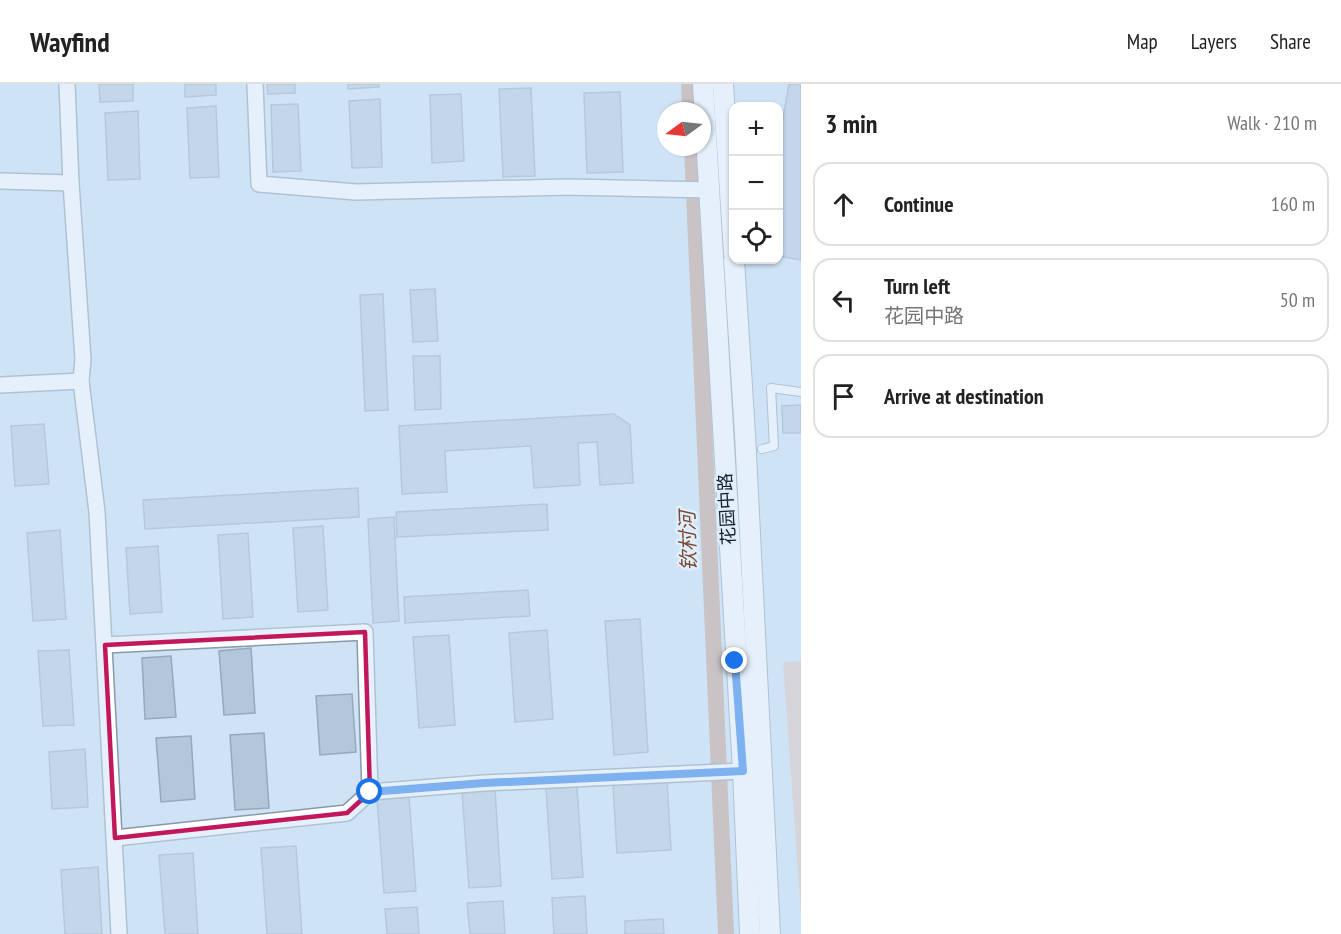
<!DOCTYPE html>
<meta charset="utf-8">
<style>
body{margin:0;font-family:"PT Sans Narrow","Noto Sans SC",sans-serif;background:#f6f6f6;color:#222}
.controls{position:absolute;right:18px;top:18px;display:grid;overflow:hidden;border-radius:12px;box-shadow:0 2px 4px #0004}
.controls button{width:54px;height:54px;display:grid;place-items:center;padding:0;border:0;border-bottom:2px solid #e0e0e0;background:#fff;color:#222;font:30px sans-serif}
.compass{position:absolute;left:657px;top:18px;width:54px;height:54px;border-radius:50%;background:#fff;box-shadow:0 2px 4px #0004;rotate:255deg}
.stop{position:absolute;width:18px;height:18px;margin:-14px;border:4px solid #1a73e8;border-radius:50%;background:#fff}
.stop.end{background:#1a73e8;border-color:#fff;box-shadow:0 2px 6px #0008}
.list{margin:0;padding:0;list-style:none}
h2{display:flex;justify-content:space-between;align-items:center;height:78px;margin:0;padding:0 24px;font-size:26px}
h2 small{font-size:20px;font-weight:400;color:#767676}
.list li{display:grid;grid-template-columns:39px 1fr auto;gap:18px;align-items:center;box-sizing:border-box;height:84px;margin:0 12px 12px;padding:0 12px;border:2px solid #e0e0e0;border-radius:18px}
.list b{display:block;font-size:22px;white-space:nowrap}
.list p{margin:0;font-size:20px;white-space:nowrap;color:#767676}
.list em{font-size:20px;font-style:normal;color:#767676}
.icon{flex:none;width:33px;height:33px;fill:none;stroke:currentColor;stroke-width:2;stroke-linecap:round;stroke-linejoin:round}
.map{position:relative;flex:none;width:801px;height:850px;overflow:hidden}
header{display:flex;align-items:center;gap:36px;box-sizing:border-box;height:84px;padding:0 30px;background:#fff;border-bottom:2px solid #e0e0e0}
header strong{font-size:28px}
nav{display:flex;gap:33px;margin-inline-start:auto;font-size:21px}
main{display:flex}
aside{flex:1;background:#fff}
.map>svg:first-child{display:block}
</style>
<header>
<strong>Wayfind</strong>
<nav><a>Map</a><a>Layers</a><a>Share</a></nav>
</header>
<main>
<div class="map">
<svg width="801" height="850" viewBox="0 0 801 850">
<rect width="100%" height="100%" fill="#cfe3f5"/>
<path fill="#dbc1b6" d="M801 577V829L783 579Z"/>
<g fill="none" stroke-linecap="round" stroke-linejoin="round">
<g stroke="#c09c8c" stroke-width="16">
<path d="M689 0 690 27"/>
<path d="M692 63 726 850"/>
</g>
</g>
<g fill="#b3c7d9" stroke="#96a8ba" stroke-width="1.5">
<path d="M99 0H133V17L100 18Z"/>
<path d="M185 0H216V11L185 13Z"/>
<path d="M267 0H295V9L268 10Z"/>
<path d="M348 0H379V3L348 5Z"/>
<path d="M789 0H801V176L778 172V62Z"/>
<path d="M531 4 535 92 503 93 499 5Z"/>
<path d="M620 8 623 88 587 89 584 9Z"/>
<path d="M461 10 464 77 432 79 430 11Z"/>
<path d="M380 15 382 83 352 84 349 17Z"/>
<path d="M298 20 301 87 273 88 271 21Z"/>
<path d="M216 22 219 93 190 94 187 24Z"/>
<path d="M138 27 140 95 108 96 105 29Z"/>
<path d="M435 205 438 257 413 258 410 206Z"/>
<path d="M383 210 388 326 365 327 360 211Z"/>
<path d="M413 272H440L441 325 415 326Z"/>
<path d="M801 321V349H783L782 322Z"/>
<path d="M614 330 630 341 633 399 600 401 597 358 578 359 580 401 534 404 531 362 445 367 447 408 402 410 399 342Z"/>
<path d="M44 340 49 400 15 402 11 342Z"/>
<path d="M358 404 359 433 145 445 143 416Z"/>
<path d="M547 420 548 446 397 453 396 428Z"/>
<path d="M394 433 399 537 373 539 368 435Z"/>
<path d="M323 442 328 526 298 528 293 444Z"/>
<path d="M60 446 66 535 33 537 27 449Z"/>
<path d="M248 449 253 533 223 535 218 451Z"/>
<path d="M158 462 162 528 130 530 126 464Z"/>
<path d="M528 506 530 532 405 539 404 513Z"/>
<path d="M640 535 648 668 614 671 605 537Z"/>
<path d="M547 546 553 635 515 638 509 549Z"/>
<path d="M449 551 455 641 419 644 413 553Z"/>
<path d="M251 564 255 629 224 631 219 567Z"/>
<path d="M69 566 74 641 43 642 38 567Z"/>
<path d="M171 572 176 633 145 635 142 574Z"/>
<path d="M352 610 356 668 320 671 316 612Z"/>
<path d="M264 649 269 724 235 726 230 651Z"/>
<path d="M191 652 195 715 161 718 156 654Z"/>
<path d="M85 665 88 723 52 725 49 668Z"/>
<path d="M667 697 671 766 617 769 613 701Z"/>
<path d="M577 703 583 793 552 795 546 705Z"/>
<path d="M495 705 501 802 469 804 462 708Z"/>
<path d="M409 713 416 807 384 809 377 715Z"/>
<path d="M296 762 302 850H267L261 764Z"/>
<path d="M193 769 198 850H165L159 771Z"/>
<path d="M98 783 102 850H65L61 786Z"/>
<path d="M585 812 587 850H554L552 814Z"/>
<path d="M503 817 505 850H470L467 819Z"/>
<path d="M417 823 419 850H387L385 825Z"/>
<path d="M663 835 664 850H625V837Z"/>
</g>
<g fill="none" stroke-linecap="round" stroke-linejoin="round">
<defs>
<path id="service" d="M762 365 774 362 771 304 801 308"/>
<g id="minor">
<path d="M67 0 71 99 83 275 81 297 97 428 119 850"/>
<path d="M255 0 259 100 356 108 567 103 710 106"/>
<path d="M0 97 71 99"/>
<path d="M0 301 81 297"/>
<path d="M105 561 365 548 370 708"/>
<path d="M115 754 347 729 370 708 484 699 743 687"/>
</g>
<g id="secondary">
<path d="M703 0 743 687 750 850"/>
<path d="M723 0 734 169"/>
<path d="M734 176 745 350 770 850"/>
</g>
</defs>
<use href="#service" stroke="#879aab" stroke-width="10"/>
<use href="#minor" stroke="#879aab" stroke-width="18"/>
<use href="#secondary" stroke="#879aab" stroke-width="22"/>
<use href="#service" stroke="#fff" stroke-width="8"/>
<use href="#minor" stroke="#fff" stroke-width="15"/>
<use href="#secondary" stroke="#fff" stroke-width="20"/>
</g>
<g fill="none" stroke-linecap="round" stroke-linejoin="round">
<path stroke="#1a73e8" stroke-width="8" d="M370 708 484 699 743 687 735 577"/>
</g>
<path d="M0 0H801V850H0ZM365 548 370 708 347 729 115 754 105 561Z" fill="#cfe3f5" fill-opacity=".55" fill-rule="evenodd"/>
<path fill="none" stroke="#c2185b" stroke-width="4.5" stroke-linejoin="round" d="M365 548 370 708 347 729 115 754 105 561Z"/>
<g text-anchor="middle" stroke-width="5" stroke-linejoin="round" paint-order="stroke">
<g font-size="18" fill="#181f25" stroke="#dfeffe">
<text transform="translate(727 425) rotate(-93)" y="6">花园中路</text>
</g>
<g font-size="20" font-style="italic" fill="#7b4831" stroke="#dfeffe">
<text transform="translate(688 457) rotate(-92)" y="7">钦村河</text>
</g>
</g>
</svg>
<div class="controls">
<button>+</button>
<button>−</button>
<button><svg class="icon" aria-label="locate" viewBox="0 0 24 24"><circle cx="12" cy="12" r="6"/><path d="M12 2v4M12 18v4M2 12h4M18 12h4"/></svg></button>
</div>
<svg class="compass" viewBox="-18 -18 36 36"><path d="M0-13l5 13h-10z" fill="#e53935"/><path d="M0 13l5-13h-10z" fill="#767676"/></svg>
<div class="stop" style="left:370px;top:708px"></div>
<div class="stop end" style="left:735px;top:577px"></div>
</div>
<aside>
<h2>3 min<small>Walk · 210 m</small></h2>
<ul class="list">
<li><svg class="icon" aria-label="ahead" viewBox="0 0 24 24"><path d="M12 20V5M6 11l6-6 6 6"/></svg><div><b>Continue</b></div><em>160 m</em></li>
<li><svg class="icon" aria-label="left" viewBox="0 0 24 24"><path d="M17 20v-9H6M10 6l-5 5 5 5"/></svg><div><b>Turn left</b><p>花园中路</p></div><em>50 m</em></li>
<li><svg class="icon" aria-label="arrive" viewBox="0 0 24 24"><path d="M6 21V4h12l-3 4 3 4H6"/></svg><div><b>Arrive at destination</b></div></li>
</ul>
</aside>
</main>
